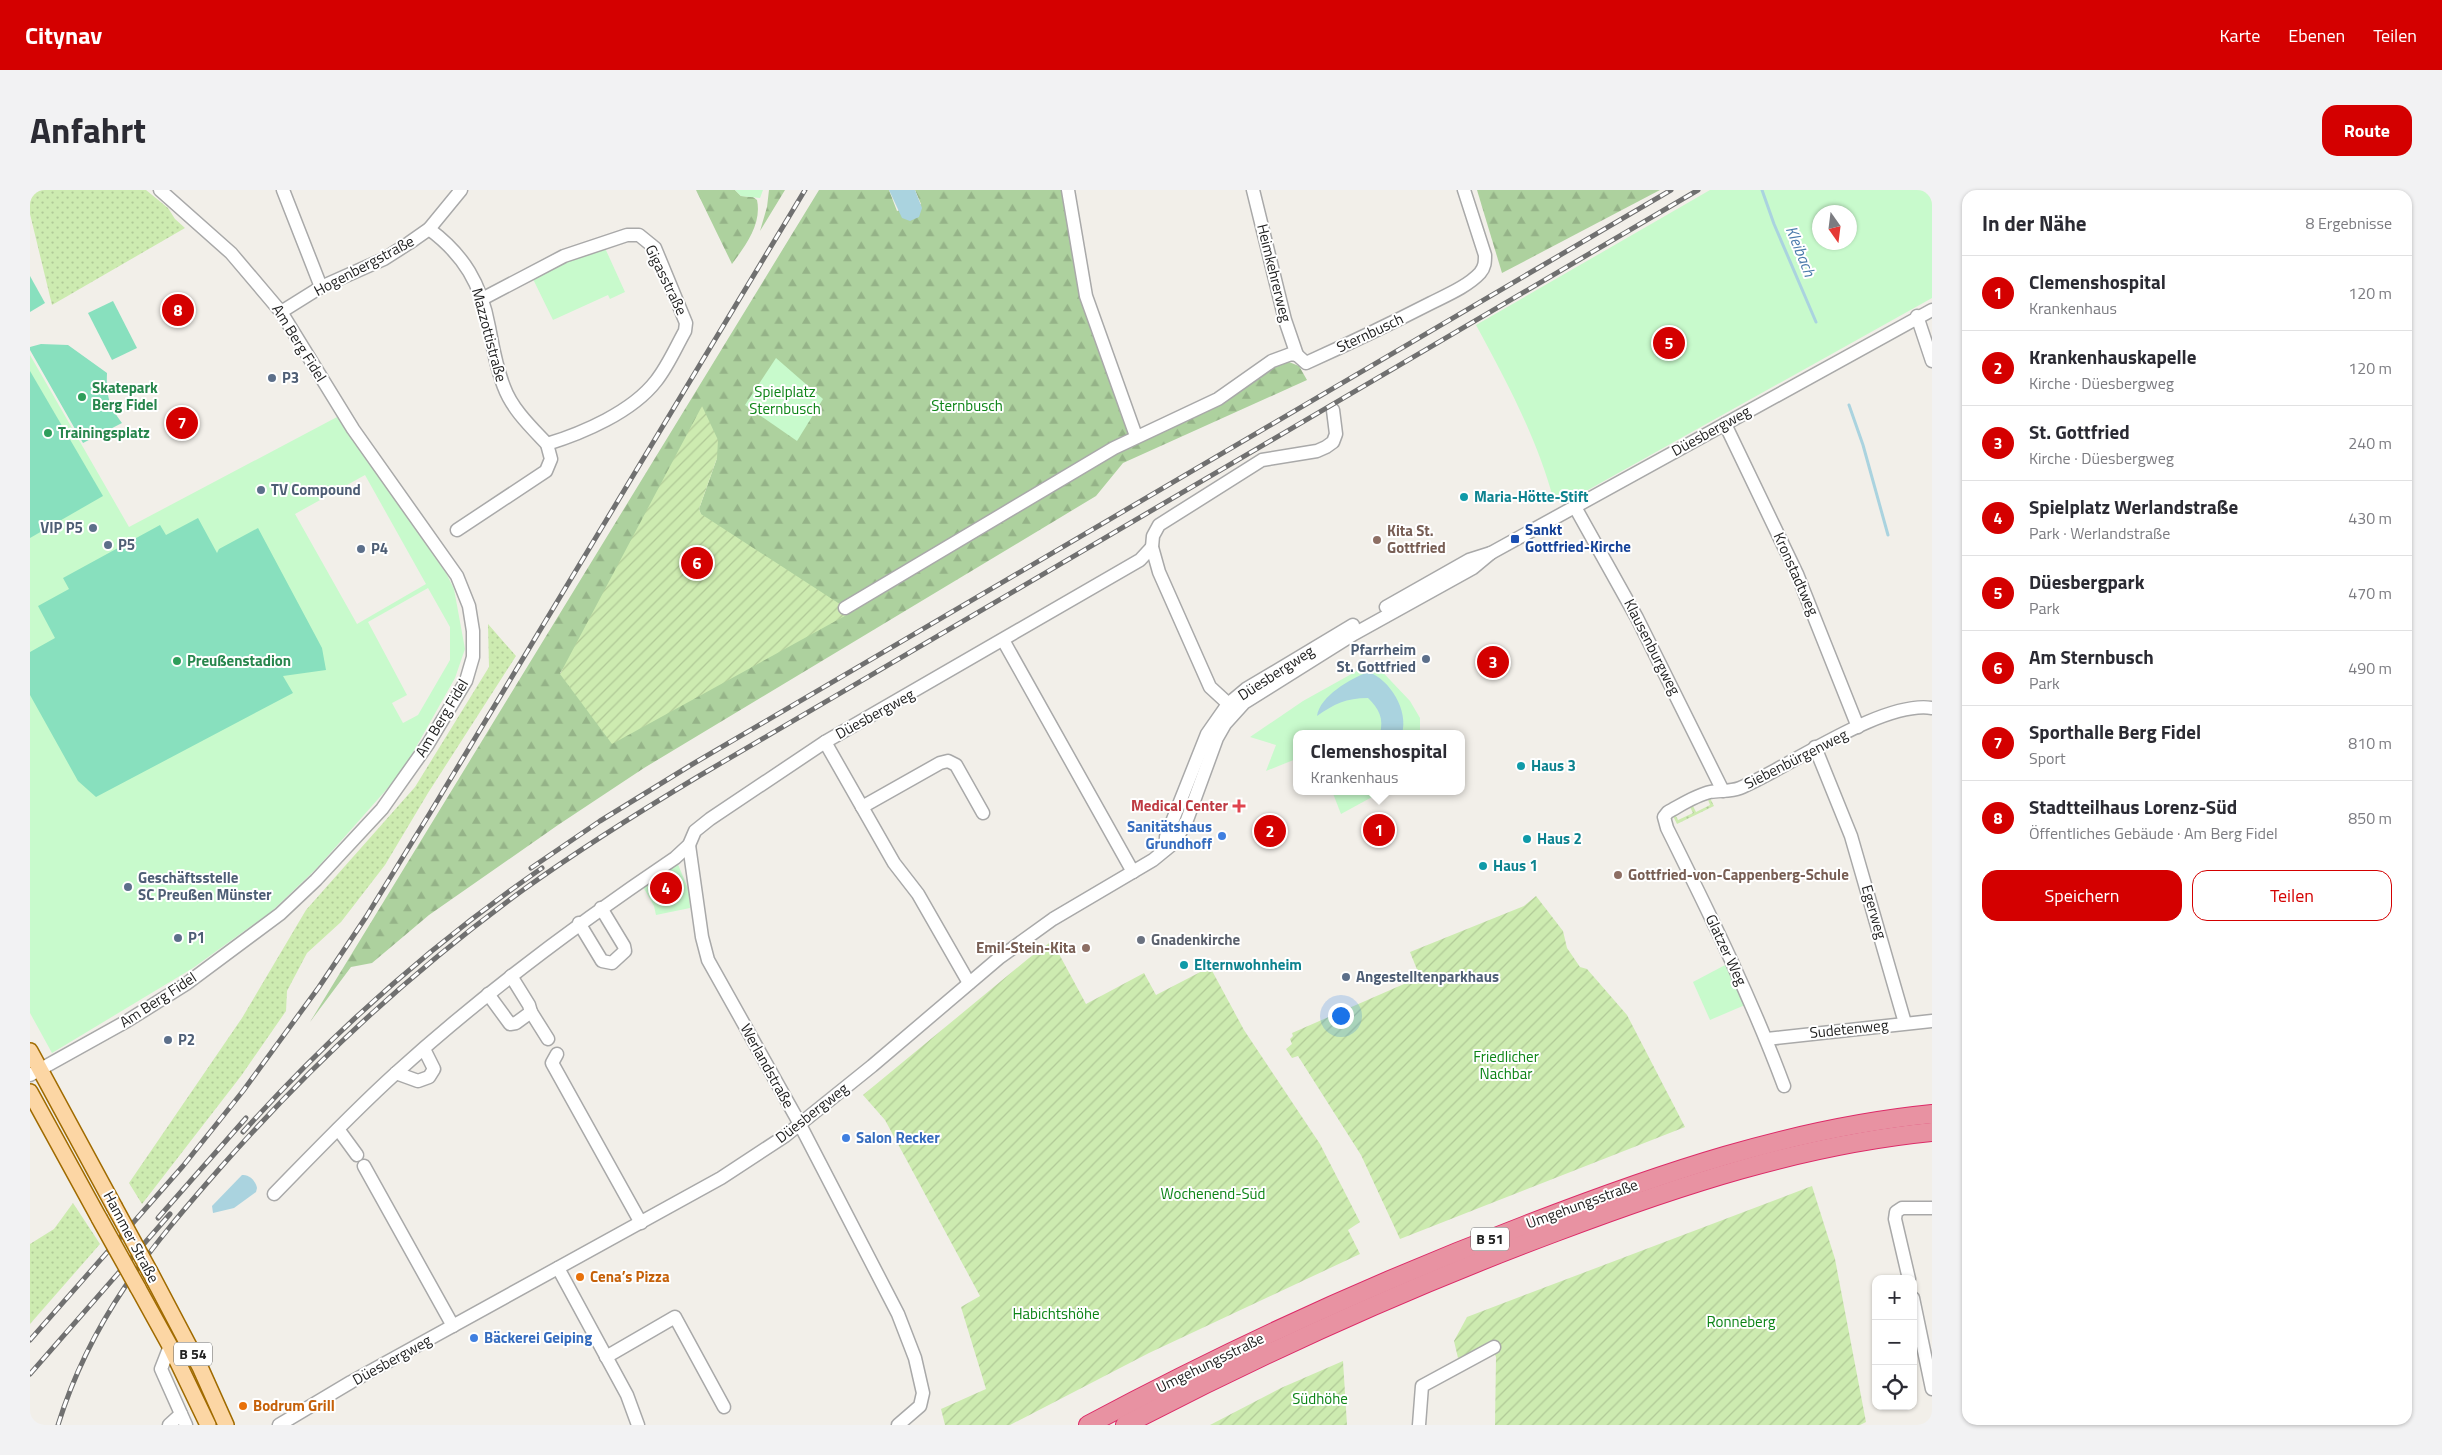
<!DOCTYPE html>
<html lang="de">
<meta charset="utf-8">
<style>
body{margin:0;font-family:"Titillium Web",sans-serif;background:#f2f2f3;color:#2b2b33}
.controls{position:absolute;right:15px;bottom:15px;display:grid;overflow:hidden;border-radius:10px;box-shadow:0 1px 4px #0004}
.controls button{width:45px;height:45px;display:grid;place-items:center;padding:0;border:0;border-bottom:1px solid #e1e1e2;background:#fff;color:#2b2b33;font:25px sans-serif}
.compass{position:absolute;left:1782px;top:15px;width:45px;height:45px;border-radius:50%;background:#fff;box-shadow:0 1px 4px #0004;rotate:166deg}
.you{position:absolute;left:1310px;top:825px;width:18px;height:18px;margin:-12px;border:4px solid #fff;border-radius:50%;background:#1a73e8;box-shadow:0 0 0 8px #1a73e833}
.badge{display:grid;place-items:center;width:32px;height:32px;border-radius:50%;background:#d40000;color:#fff;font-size:16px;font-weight:700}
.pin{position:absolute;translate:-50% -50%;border:2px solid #fff;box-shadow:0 1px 5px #0006}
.popup{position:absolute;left:1263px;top:540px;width:172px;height:65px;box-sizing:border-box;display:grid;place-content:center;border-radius:10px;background:#fff;filter:drop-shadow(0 1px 4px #0005);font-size:16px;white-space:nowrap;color:#7c7c81}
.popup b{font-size:19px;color:#2b2b33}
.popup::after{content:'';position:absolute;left:50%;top:100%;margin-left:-10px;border:10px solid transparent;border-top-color:#fff}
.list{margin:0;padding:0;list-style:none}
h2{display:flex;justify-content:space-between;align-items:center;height:65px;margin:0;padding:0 20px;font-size:21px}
h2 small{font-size:16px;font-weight:400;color:#7c7c81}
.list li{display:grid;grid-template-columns:32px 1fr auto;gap:15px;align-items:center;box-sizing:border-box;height:75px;padding:0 20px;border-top:1px solid #e1e1e2}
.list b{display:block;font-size:19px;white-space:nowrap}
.list p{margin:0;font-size:16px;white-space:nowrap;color:#7c7c81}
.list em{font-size:16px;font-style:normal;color:#7c7c81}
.actions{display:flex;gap:10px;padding:15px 20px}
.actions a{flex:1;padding:11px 0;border:1px solid #d40000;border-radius:15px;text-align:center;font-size:18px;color:#d40000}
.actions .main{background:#d40000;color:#fff}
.icon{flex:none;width:28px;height:28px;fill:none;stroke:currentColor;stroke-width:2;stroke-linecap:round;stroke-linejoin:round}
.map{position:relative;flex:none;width:1902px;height:1235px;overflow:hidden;border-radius:15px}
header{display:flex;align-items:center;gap:30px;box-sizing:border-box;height:70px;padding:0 25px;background:#d40000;color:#fff}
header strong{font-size:24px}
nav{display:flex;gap:28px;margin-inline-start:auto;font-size:18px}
.intro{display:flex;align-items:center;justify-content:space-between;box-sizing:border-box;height:120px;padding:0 30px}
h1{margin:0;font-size:35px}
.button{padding:12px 22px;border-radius:15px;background:#d40000;color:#fff;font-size:18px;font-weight:700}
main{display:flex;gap:30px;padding:0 30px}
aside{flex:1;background:#fff;border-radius:15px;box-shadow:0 1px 4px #0004}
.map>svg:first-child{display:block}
</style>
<header>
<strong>Citynav</strong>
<nav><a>Karte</a><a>Ebenen</a><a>Teilen</a></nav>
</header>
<div class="intro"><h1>Anfahrt</h1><a class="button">Route</a></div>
<main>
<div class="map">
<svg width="1902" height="1235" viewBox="0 0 1902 1235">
<defs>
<pattern id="grass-dots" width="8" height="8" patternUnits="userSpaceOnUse" patternTransform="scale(1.25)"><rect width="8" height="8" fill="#cdebb0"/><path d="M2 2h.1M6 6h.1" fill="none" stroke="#b0c997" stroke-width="1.8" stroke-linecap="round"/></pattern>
<pattern id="forest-firs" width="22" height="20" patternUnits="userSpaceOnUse" patternTransform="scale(1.25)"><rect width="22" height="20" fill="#add19e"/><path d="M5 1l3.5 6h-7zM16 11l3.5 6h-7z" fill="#95b388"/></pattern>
<pattern id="garden-furrows" width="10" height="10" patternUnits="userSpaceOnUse" patternTransform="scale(1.25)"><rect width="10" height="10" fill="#cdebb0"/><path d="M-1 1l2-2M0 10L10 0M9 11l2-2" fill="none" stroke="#b0c997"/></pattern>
</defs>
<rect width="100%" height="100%" fill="#f2efe9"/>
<g fill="url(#grass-dots)">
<path d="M0 0H116L138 18 145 29 155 38 22 115 0 24Z"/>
<path d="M458 434 486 466 398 603 355 675 311 732 277 763 257 801 256 821 211 886 112 1014 99 993 212 828 276 720 385 597 459 477Z"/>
<path d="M1679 606 1684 616 1647 634 1642 624 1644 622 1648 630 1663 623 1659 615 1662 614 1666 622 1680 615 1677 607Z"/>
<path d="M43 1013 70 1054 0 1134V1054L24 1039Z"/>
</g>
<g fill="url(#forest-firs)" fill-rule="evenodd">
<path d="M666 0H705L711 6 723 7 727 10C732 34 716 55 702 74Z"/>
<path d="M739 0H755L730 41 737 17Z"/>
<path d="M789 0H859L867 21 891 14 885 0H1031L1052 108 1100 245V257L1194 212 1247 174 1259 172 1269 176 1277 190 1093 273 1066 306 614 578 528 635 399 725 342 773 321 777 280 832ZM687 268 669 319 671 325 821 422 530 483Z"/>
<path d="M1447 0H1630L1472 83Z"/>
</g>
<g fill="#c8facc" fill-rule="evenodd">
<path d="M705 0H733L730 8 711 6Z"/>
<path d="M1680 0H1902V108L1540 310 1529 307 1524 311C1507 248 1477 192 1446 135ZM1790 22H1820V52H1790Z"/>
<path d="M575 58 595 102 580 109 578 105 523 130 503 89 535 72Z"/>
<path d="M0 165 99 337 307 227 416 383 424 399 435 459 425 488 372 582 287 678 242 721 163 778 22 863 0 823ZM335 285 396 394 327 434 265 324ZM398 398 420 437V470L388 525 373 533 362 513 377 505 338 432Z"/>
<path d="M746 168 793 209 767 251 715 215Z"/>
<path d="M1343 472 1380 511 1390 528V544H1266V569L1236 581 1246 555 1220 547 1273 511Z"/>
<path d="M1302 601H1353L1311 624Z"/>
<path d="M647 672 659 701 660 718 626 725 624 716 612 695Z"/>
<path d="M1697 774 1715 815 1680 830 1663 792Z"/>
</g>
<g fill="url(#garden-furrows)">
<path d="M672 216 688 250 687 268 669 319 671 324 822 422 582 554 530 484Z"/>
<path d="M1506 706 1533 741 1537 758 1550 777 1557 779 1597 825 1655 937 1370 1049 1331 965 1268 866 1262 868 1256 859 1262 854 1260 849 1263 846 1262 843 1390 787 1380 762 1494 716Z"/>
<path d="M1022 751 1056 814 1114 783 1126 805 1180 777 1214 840 1290 954 1330 1032 1318 1040 1330 1064 1119 1163 980 1235H915L911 1219 956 1199 931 1117 950 1106 855 930 833 905 999 768Z"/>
<path d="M1782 996 1805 1069 1836 1232 1830 1235H1465L1466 1167 1461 1155 1428 1168 1424 1151 1437 1127Z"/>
<path d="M1313 1171 1317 1235H1180L1251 1198Z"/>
</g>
<g fill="#88e0be">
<path d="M0 86 15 113 0 122Z"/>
<path d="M83 111 107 158 82 170 58 123Z"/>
<path d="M11 154 38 155 77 183C76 206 79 215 92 233L53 253 0 160V157Z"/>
<path d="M0 181 73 306 0 348Z"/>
<path d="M168 328 187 363 189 359 228 338 292 458 296 480 253 486 263 503 66 607 48 591 0 505V462L25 448 8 416 39 399 33 388 130 335 136 345Z"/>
</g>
<g fill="#aad3df">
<path d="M859 0H885L892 18 889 27 880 31 872 28Z"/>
<path d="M1338 482C1360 489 1379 521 1372 544H1350C1354 528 1349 519 1338 508 1316 508 1304 514 1287 526 1290 506 1320 489 1338 482Z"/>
<path d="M212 985C219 984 226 991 227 998L226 1002 204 1018 183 1023 182 1016Z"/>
</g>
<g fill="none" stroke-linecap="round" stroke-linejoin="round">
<g stroke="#aad3df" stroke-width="3">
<path d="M1732 0 1744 34 1786 132"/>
<path d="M1819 215 1833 255 1858 345"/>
</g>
<defs>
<g id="minor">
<path d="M253 0 291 97"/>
<path d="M1038 0 1056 106 1106 246"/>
<path d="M1223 0 1255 130 1267 165"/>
<path d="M399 39C434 65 451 94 459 137 463 158 466 177 474 197 482 219 501 237 517 254"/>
<path d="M251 122 291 97 354 69 379 53 399 39 431 0"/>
<path d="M1887 126 1902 171"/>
<path d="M1695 234 1767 384 1828 537"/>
<path d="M1545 317 1607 428 1693 601"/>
<path d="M427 340 516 281 521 269 517 254C553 243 602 222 626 191 638 176 646 157 655 141L656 133 625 58 609 45H597L534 66 452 109"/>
<path d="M1356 417 1439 370 1461 363 1902 120"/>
<path d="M815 418 1084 258 1188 209 1242 171 1261 164 1267 165 1276 173C1318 154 1360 134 1401 113 1417 105 1438 96 1450 83 1455 77 1455 72 1455 65L1434 0"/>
<path d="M973 450 1103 682"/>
<path d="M1205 520 1180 497 1129 382 1122 357 1123 346 1129 335 1232 270 1287 261 1296 257 1303 252 1306 244 1303 220"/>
<path d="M795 552 864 673 888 704 939 793"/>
<path d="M1785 557 1821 646 1875 833"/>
<path d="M832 617 910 573 918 571 926 575 953 623"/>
<path d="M659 655 672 747 678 770 766 927 868 1124 885 1168 893 1203 890 1216 868 1235"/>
<path d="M1136 659V647L1177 544 1198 514 1216 499 1323 435"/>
<path d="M549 733 572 771 582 773 595 761 594 756 571 718"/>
<path d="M458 804 480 834 486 833 501 822 499 815 481 786"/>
<path d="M501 822 518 849"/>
<path d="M1737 849 1902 831"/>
<path d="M527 864 522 873 611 1033"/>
<path d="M366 883 388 891 399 887 404 879 394 859"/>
<path d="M0 885 97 831 156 794 250 724 286 690 352 619 398 554 436 491 443 467V441L439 416 427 386 323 239 251 122 201 63 130 0"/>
<path d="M1754 896C1721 807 1679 723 1637 638L1634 627 1638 622C1651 615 1666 605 1680 602 1690 600 1700 602 1710 598 1758 578 1852 510 1902 518"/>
<path d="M308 939 327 965"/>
<path d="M334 976 423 1136"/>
<path d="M244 1004C284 963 324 921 366 883 453 804 547 734 645 668L659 655 665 641 680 629 795 552 1110 370 1122 357"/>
<path d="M528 1078 597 1205 608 1235"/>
<path d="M1879 1089 1865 1029 1866 1022 1872 1018H1902"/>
<path d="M1883 1108 1902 1199"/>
<path d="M140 1156 131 1179 156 1235"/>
<path d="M576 1167 645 1127 694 1217"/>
<path d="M139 1235 151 1224"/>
<path d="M249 1235 321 1192 691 988 755 946 842 876 969 768 1023 729 1123 670 1145 652 1157 630 1187 548 1195 534 1214 513 1324 444 1443 378 1461 363"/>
<path d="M1389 1235 1392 1196 1464 1157"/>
</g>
<g id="major">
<path d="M0 861 84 1016"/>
<path d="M0 902 69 1028"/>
<path d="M120 1082 170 1177 196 1235"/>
<path d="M108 1098 140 1156 178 1235"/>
</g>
<g id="highway">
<path d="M1058 1235C1200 1159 1346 1092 1496 1035 1628 984 1761 938 1902 924"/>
<path d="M1095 1235C1235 1162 1379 1097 1526 1042 1648 996 1771 955 1902 942"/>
</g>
</defs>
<use href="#minor" stroke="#a9a9a9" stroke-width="15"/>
<use href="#major" stroke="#a06b00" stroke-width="18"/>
<use href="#highway" stroke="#dc2a67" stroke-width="20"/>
<use href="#minor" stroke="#fff" stroke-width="12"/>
<use href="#major" stroke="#fcd6a4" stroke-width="15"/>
<use href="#highway" stroke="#e892a2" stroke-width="18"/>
<defs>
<g id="rail">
<path d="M501 678 570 631 661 575 1641 0"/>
<path d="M213 942C302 843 403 753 512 678"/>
<path d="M128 1028 216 928"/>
<path d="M0 1150 153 976 213 901 289 797 336 727 400 623 775 0"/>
<path d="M0 1184 140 1024"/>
<path d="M28 1235C61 1129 119 1059 191 977 281 875 383 780 493 700 550 659 609 622 669 586L1668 0"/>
</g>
</defs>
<use href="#rail" stroke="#707070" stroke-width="5"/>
<use href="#rail" stroke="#fff" stroke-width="3" stroke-dasharray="9" stroke-linecap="butt"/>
<defs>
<g id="major-bridge">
<path d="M84 1016 120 1082"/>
<path d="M69 1028 108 1098"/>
</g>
</defs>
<use href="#major-bridge" stroke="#a06b00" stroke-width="18" stroke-linecap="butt"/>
<use href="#major-bridge" stroke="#fcd6a4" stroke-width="15"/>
</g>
<g fill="#5c6f8a" stroke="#fff" stroke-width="2">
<circle cx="242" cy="188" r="5"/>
<circle cx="231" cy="300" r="5"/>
<circle cx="63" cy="338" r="5"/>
<circle cx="78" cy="355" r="5"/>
<circle cx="331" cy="359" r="5"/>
<circle cx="1396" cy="469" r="5"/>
<circle cx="98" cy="697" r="5"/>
<circle cx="148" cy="748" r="5"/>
<circle cx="1316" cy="787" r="5"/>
<circle cx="138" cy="850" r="5"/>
</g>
<g fill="#2e9e5b" stroke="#fff" stroke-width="2">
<circle cx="52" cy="207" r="5"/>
<circle cx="18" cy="243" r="5"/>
<circle cx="147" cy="471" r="5"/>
</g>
<g fill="#0f9aa8" stroke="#fff" stroke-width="2">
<circle cx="1434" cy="307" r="5"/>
<circle cx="1491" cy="576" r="5"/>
<circle cx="1497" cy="649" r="5"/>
<circle cx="1453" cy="676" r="5"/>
<circle cx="1154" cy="775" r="5"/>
</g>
<rect fill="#1a4fb4" stroke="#fff" stroke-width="2" x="1480" y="344" width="10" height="10" rx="2.5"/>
<g fill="#8d6e63" stroke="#fff" stroke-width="2">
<circle cx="1347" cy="350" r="5"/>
<circle cx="1588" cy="685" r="5"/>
<circle cx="1056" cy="758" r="5"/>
</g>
<path fill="#e0444e" stroke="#fff" stroke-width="2" d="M1206.5 608.5h5v5h5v5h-5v5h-5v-5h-5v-5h5z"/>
<g fill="#3f7fe0" stroke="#fff" stroke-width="2">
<circle cx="1192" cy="646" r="5"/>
<circle cx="816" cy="948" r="5"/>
<circle cx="444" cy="1148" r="5"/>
</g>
<circle fill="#6b7280" stroke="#fff" stroke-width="2" cx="1111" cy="750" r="5"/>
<g fill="#e8710a" stroke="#fff" stroke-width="2">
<circle cx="550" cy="1087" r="5"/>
<circle cx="213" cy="1216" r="5"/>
</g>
<g text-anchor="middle" stroke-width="4" stroke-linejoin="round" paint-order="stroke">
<g fill="#fff" stroke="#646464" stroke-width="1">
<rect x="1441" y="1037.5" width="38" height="23" rx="4"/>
<rect x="144" y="1152.5" width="38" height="23" rx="4"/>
</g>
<g font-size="14" font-weight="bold" fill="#222">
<text x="1460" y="1054">B 51</text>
<text x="163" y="1169">B 54</text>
</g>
<g font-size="15" fill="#222" stroke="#fff">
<text transform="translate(334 76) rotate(-28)" y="5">Hogenbergstraße</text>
<text transform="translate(1244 83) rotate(76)" y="5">Heimkehrerweg</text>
<text transform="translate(636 90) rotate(64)" y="5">Gigasstraße</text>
<text transform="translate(1340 143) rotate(-25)" y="5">Sternbusch</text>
<text transform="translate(459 145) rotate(75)" y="5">Mazzottistraße</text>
<text transform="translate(269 153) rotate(58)" y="5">Am Berg Fidel</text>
<text transform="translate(1681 241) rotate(-29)" y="5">Düesbergweg</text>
<text transform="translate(1766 384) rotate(66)" y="5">Kronstadtweg</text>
<text transform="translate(1622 457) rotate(63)" y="5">Klausenburgweg</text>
<text transform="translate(1246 483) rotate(-33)" y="5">Düesbergweg</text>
<text transform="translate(845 524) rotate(-29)" y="5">Düesbergweg</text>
<text transform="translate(412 528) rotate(-59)" y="5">Am Berg Fidel</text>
<text transform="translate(1766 569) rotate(-27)" y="5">Siebenbürgenweg</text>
<text transform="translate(1844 722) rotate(74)" y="5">Egerweg</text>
<text transform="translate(1696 760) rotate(65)" y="5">Glatzer Weg</text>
<text transform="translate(128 810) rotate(-33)" y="5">Am Berg Fidel</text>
<text transform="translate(1819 839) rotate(-6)" y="5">Sudetenweg</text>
<text transform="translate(737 876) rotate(61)" y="5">Werlandstraße</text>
<text transform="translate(782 923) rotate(-38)" y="5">Düesbergweg</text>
<text transform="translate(1552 1014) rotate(-20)" y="5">Umgehungsstraße</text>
<text transform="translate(101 1047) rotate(62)" y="5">Hammer Straße</text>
<text transform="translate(362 1170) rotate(-29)" y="5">Düesbergweg</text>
<text transform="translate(1180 1173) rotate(-26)" y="5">Umgehungsstraße</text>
</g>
<g font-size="15" font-weight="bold" fill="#4e5e75" stroke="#fff" text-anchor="start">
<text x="252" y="193">P3</text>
<text x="241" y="305">TV Compound</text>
<text x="53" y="343" text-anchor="end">VIP P5</text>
<text x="88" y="360">P5</text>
<text x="341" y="364">P4</text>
<text x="1386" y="465" text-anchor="end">Pfarrheim<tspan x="1386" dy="17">St. Gottfried</tspan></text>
<text x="108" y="693">Geschäftsstelle<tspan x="108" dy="17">SC Preußen Münster</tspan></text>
<text x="158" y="753">P1</text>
<text x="1326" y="792">Angestelltenparkhaus</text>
<text x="148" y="855">P2</text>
</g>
<g font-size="15" font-weight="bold" fill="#27864d" stroke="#fff" text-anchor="start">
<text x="62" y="203">Skatepark<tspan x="62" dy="17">Berg Fidel</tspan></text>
<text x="28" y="248">Trainingsplatz</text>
<text x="157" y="476">Preußenstadion</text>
</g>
<g font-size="15" fill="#0c8416" stroke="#fff">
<text x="755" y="207">Spielplatz<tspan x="755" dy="17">Sternbusch</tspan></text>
<text x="937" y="221">Sternbusch</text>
<text x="1476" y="872">Friedlicher<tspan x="1476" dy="17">Nachbar</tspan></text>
<text x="1183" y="1009">Wochenend-Süd</text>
<text x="1026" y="1129">Habichtshöhe</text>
<text x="1711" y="1137">Ronneberg</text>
<text x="1290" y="1214">Südhöhe</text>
</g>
<g font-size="15" font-weight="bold" fill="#0d838f" stroke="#fff" text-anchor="start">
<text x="1444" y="312">Maria-Hötte-Stift</text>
<text x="1501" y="581">Haus 3</text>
<text x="1507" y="654">Haus 2</text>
<text x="1463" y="681">Haus 1</text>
<text x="1164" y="780">Elternwohnheim</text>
</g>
<g font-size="15" font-weight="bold" fill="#164399" stroke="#fff" text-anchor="start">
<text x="1495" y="345">Sankt<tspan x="1495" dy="17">Gottfried-Kirche</tspan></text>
</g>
<g font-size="15" font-weight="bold" fill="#785e54" stroke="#fff" text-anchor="start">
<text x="1357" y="346">Kita St.<tspan x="1357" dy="17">Gottfried</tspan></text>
<text x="1598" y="690">Gottfried-von-Cappenberg-Schule</text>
<text x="1046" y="763" text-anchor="end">Emil-Stein-Kita</text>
</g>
<g font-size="15" font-weight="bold" fill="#be3a42" stroke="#fff" text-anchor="end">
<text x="1198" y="621">Medical Center</text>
</g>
<g font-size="15" font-weight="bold" fill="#366cbe" stroke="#fff" text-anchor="start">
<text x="1182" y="642" text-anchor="end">Sanitätshaus<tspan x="1182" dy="17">Grundhoff</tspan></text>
<text x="826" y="953">Salon Recker</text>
<text x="454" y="1153">Bäckerei Geiping</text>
</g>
<g font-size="15" font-weight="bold" fill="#5b616d" stroke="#fff" text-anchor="start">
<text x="1121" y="755">Gnadenkirche</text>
</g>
<g font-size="15" font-weight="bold" fill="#c56008" stroke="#fff" text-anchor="start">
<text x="560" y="1092">Cena’s Pizza</text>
<text x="223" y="1221">Bodrum Grill</text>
</g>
<g font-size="16" font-style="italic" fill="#4a7aab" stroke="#fff">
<text transform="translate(1771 61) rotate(68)" y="6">Kleibach</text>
</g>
</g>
</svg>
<div class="controls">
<button>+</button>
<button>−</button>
<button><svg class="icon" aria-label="locate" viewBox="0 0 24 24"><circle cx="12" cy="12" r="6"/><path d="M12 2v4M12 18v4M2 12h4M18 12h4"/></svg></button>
</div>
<svg class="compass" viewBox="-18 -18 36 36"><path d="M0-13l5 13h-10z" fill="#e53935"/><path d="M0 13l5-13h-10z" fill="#7c7c81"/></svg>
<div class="you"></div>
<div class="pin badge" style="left:1349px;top:640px">1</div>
<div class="popup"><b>Clemenshospital</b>Krankenhaus</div>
<div class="pin badge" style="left:1240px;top:641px">2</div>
<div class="pin badge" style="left:1463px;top:472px">3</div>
<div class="pin badge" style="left:636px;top:698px">4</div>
<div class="pin badge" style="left:1639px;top:153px">5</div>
<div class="pin badge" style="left:667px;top:373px">6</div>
<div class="pin badge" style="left:152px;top:233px">7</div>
<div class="pin badge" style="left:148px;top:120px">8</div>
</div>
<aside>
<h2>In der Nähe<small>8 Ergebnisse</small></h2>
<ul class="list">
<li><span class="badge">1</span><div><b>Clemenshospital</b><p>Krankenhaus</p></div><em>120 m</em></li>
<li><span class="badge">2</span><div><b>Krankenhauskapelle</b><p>Kirche · Düesbergweg</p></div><em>120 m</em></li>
<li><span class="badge">3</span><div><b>St. Gottfried</b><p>Kirche · Düesbergweg</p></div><em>240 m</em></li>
<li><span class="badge">4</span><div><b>Spielplatz Werlandstraße</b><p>Park · Werlandstraße</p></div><em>430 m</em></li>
<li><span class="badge">5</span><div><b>Düesbergpark</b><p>Park</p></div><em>470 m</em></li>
<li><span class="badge">6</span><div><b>Am Sternbusch</b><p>Park</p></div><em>490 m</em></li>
<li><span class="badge">7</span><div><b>Sporthalle Berg Fidel</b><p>Sport</p></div><em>810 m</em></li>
<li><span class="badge">8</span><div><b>Stadtteilhaus Lorenz-Süd</b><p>Öffentliches Gebäude · Am Berg Fidel</p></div><em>850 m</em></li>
</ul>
<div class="actions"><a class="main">Speichern</a><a>Teilen</a></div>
</aside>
</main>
